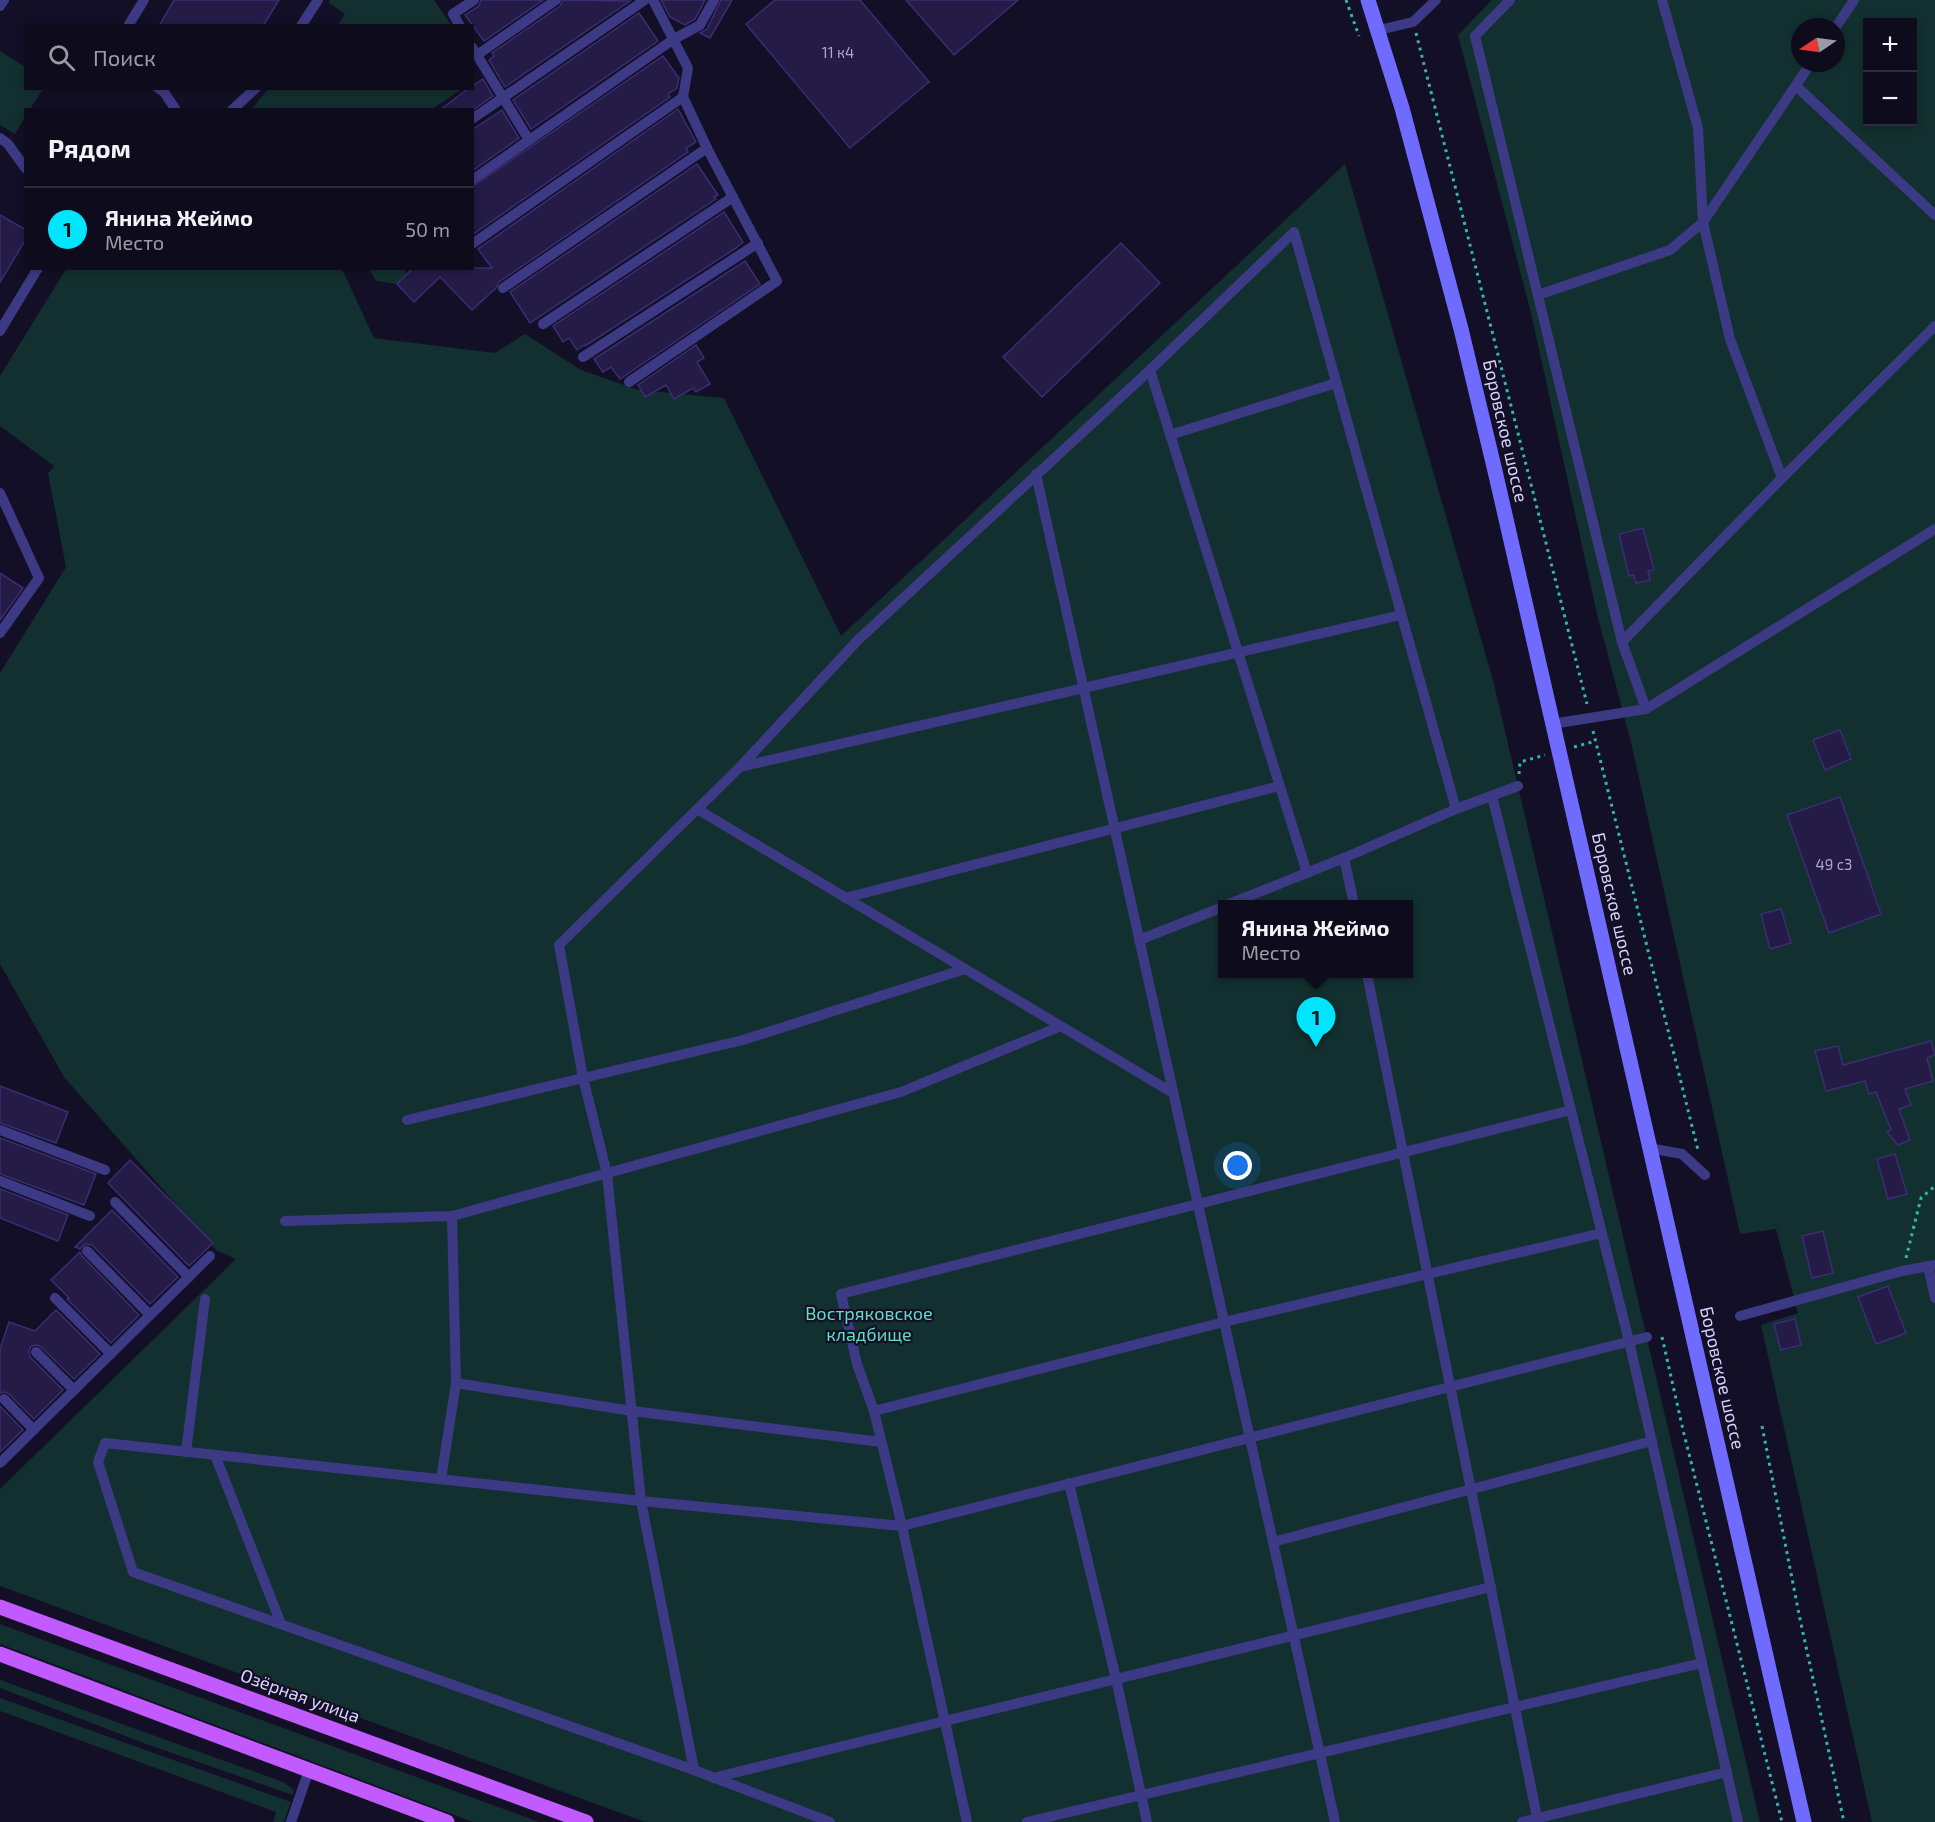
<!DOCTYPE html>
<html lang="ru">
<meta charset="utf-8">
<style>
body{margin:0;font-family:"Exo 2",sans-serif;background:#171425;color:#f1f3f6}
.controls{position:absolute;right:18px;top:18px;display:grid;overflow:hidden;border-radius:0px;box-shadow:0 3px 9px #0003}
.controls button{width:54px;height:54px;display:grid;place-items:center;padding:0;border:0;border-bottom:2px solid #2e2b3b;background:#0e0b1c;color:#f1f3f6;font:30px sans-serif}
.compass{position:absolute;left:1791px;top:18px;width:54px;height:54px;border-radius:50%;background:#0e0b1c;box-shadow:0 3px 9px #0003;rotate:257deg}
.you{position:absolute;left:1238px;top:1166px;width:21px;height:21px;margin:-15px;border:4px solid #fff;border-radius:50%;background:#1a73e8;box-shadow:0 0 0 9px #1a73e833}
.badge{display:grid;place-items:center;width:39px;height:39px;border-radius:50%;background:#00e5ff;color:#111;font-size:20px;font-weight:700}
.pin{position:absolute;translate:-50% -50px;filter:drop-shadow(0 2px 3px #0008)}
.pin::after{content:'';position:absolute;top:32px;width:21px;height:18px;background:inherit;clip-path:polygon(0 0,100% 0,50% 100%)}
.popup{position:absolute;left:1218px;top:900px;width:195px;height:78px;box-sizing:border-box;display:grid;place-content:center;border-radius:0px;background:#0e0b1c;filter:drop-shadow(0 2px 4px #0005);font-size:20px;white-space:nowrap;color:#9b9ba3}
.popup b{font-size:22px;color:#f1f3f6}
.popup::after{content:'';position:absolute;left:50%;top:100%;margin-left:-12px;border:12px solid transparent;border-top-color:#0e0b1c}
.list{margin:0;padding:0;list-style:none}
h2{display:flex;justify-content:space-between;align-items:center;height:78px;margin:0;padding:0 24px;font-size:26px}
h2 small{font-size:20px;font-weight:400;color:#9b9ba3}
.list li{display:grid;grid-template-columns:39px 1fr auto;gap:18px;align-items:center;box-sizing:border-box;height:84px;padding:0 24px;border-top:2px solid #2e2b3b}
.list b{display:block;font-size:22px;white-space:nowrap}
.list p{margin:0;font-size:20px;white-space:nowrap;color:#9b9ba3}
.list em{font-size:20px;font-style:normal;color:#9b9ba3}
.icon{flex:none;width:33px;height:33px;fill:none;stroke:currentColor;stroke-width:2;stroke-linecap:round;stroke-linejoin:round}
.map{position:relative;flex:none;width:1935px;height:1822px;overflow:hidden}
.search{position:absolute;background:#0e0b1c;box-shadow:0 3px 9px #0003;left:24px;top:24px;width:450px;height:66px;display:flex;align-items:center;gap:15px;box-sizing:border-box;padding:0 21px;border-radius:0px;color:#9b9ba3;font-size:22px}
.panel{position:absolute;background:#0e0b1c;box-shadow:0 3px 9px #0003;left:24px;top:108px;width:450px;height:162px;border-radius:0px}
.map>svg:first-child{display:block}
</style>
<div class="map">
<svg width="1935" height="1822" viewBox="0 0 1935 1822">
<rect width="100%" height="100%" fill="#130f26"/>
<g fill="#12302f" fill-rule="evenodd">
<path d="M330 0H434L451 25H338L345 14 328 2Z"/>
<path d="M1492 0H1935V1822H1872L1761 1325 1798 1313 1776 1229 1740 1234 1631 742 1597 614 1531 313 1458 35ZM1868 22H1912V122H1868ZM1800 27H1836V63H1800Z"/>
<path d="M0 51 25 67 26 88 43 89 30 109 26 110 25 117 15 134 0 125Z"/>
<path d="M268 89V88L462 89 432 109H252Z"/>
<path d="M1345 164 1494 684 1760 1822H645L0 1586V1489L236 1259 216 1250 64 1077 0 964V673L66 567 48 473 54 466 0 426V376L66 269H342L374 338 495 353 525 334 581 370 638 390 724 398 841 636ZM1223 904H1409V974H1223Z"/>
<path d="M369 269H403L408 274 397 284 376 281Z"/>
<path d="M0 1624 539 1822H473L0 1644Z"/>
<path d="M0 1680 283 1782 293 1789V1795L149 1745 0 1688Z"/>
<path d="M0 1698 291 1802 284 1822H273L276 1812 0 1711Z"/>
</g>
<g fill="#241b47" stroke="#3b2d73" stroke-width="1.5">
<path d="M174 0H279L263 26H159Z"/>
<path d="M481 0H543L484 41 465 15 479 6Z"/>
<path d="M563 0 630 1 505 87 489 60 494 56 492 53 560 6Z"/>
<path d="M661 0H705L695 19 685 25 670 17Z"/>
<path d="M721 0H732L710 38 700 33 707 29Z"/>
<path d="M775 0H860L929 82 850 148 746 24Z"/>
<path d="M906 0H1018L954 55Z"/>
<path d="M639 13 658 41 531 129 513 100Z"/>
<path d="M663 56 679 78 677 88 668 94 670 97 472 235V187Z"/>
<path d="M483 79 493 96 473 110H440L469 88H472V86Z"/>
<path d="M678 109 696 142 686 148 688 152 499 282 496 288 472 310 440 277 414 302 397 284 413 268H492L478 249Z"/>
<path d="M502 110 519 138 472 171V130Z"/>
<path d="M697 164 718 195 714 197 716 199 530 323 510 292Z"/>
<path d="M724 212 743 242 736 248 585 346 584 345 577 350 569 338 563 342 553 326Z"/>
<path d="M0 215 26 230V239L0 282Z"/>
<path d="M1121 243 1160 283 1042 397 1003 357Z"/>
<path d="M745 261 760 284 620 379 611 367 603 372 594 359Z"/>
<path d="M696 345 704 358 697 362 710 384 696 392 693 388 674 399 666 385 645 397 638 385Z"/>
<path d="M1643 528 1654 570 1648 571 1650 580 1636 583 1634 575 1629 576 1619 534Z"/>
<path d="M0 573 23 588 0 620Z"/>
<path d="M1840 730 1851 759 1825 770 1813 740Z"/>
<path d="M1840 797 1881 914 1829 933 1787 815Z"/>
<path d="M1781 909 1791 943 1770 949 1761 914Z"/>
<path d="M1931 1041 1935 1055 1927 1058 1933 1081 1905 1089 1911 1105 1899 1109 1910 1140 1898 1145 1887 1132 1891 1130 1876 1092 1869 1094 1865 1081 1826 1091 1815 1051 1838 1046 1843 1065Z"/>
<path d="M0 1086 68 1112 56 1143 0 1123Z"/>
<path d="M0 1138 96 1174 84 1205 0 1174Z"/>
<path d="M1895 1154 1907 1194 1888 1199 1877 1159Z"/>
<path d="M130 1160 213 1243 189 1266 108 1183Z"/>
<path d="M0 1189 68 1215 58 1241 0 1218Z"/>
<path d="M112 1210 178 1277 150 1304 92 1245 85 1244 80 1249 75 1247Z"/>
<path d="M1823 1231 1833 1273 1812 1278 1802 1236Z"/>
<path d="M80 1252 82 1256 139 1315 111 1343 67 1299 69 1298 51 1280Z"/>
<path d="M1888 1286 1906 1333 1876 1344 1858 1297Z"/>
<path d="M56 1310 100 1354 74 1379 41 1347 37 1345 31 1346 29 1351 30 1357 63 1390 34 1419 9 1394 5 1392 0 1393V1349L9 1322 35 1331Z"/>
<path d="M1795 1319 1801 1345 1781 1350 1774 1324Z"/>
<path d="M0 1406 23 1430 0 1452Z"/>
</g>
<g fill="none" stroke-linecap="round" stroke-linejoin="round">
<g stroke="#2fb8b0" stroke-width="3" stroke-dasharray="3 4.5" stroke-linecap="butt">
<path d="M1346 0 1359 36"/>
<path d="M1416 33 1587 704"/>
<path d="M1593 731 1698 1150"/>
<path d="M1574 747 1596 741"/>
<path d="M1519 774 1520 762 1545 755"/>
<path d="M1906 1258 1921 1198 1935 1186"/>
<path d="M1662 1337 1684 1434 1782 1822"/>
<path d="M1762 1426 1800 1619 1844 1822"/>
</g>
<g stroke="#3d3a85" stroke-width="10">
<path d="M1510 0 1475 36 1622 642 1646 709"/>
<path d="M1662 0 1698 128 1703 222 1730 339 1782 478"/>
<path d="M0 6 4 0"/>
<path d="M128 26 144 0"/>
<path d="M301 26 318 0"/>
<path d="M460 26 453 14 474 0"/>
<path d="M1836 27 1854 0"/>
<path d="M1379 30 1413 22 1436 0"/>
<path d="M472 47 529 140"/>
<path d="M477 55 556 0"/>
<path d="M1796 86 1935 215"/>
<path d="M158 88 164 92 176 110"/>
<path d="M232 110 256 88"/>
<path d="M472 119 645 0"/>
<path d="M0 138 8 144 26 169"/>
<path d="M472 180 674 39 700 25 714 0"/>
<path d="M472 244 683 97"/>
<path d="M503 288 707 148"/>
<path d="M1538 295 1670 250 1703 222 1811 63"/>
<path d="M543 324 733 197"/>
<path d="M0 331 38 268"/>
<path d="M583 357 758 243"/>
<path d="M1150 370 1307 873"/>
<path d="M629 382 777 281 707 148 683 97 688 68 653 0"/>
<path d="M1170 435 1336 383"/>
<path d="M1036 474 1335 1822"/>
<path d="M0 493 39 578 0 633"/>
<path d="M1622 642 1782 478 1935 326"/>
<path d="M1552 724 1646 709 1935 529"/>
<path d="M740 767 1401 615"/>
<path d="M1492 796 1629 1341 1738 1822"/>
<path d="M697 809 1173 1093"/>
<path d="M1344 858 1354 904"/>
<path d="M845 898 1279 786"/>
<path d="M1229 904 1344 858 1456 809 1518 786"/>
<path d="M1139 940 1223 907"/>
<path d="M1367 974 1538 1822"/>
<path d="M407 1120 743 1040 965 969"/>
<path d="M0 1130 105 1170"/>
<path d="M1649 1148 1682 1154 1705 1175"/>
<path d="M0 1181 90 1216"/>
<path d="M115 1202 189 1277"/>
<path d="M285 1221 452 1216"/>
<path d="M87 1251 150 1315"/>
<path d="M1928 1266 1935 1298"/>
<path d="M55 1298 111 1354"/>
<path d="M1740 1316 1902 1271 1935 1265"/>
<path d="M36 1352 74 1390"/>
<path d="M456 1383 632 1411 881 1442"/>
<path d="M4 1399 34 1430"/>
<path d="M874 1411 1224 1322 1602 1233"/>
<path d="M186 1452 205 1299"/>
<path d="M215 1455 281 1624"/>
<path d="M0 1463 210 1256"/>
<path d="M441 1479 456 1383 452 1216 901 1092 1061 1026"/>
<path d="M1069 1483 1116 1679 1147 1822"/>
<path d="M1273 1542 1652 1441"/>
<path d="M694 1770 641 1501 607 1174 583 1078 559 945 740 767 858 640 1150 370 1294 232 1456 809"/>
<path d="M713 1778 1491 1587"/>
<path d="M291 1822 309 1770"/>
<path d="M830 1822 694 1770 133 1572 98 1462 105 1443 641 1501 902 1526 1647 1337"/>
<path d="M967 1822 902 1526 874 1411 857 1364 841 1294 1571 1110"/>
<path d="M1027 1822 1702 1663"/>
<path d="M1522 1822 1727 1772"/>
</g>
<path stroke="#6f6bff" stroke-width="15" d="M1368 0 1402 108 1461 329 1495 471 1804 1822"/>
<g stroke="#c25bff" stroke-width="15">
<path d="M0 1607 586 1822"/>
<path d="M0 1654 447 1822"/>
</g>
</g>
<g text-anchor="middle" stroke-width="4.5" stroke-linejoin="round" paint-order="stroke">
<g font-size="15" fill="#aca6d1">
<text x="838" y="58">11 к4</text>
<text x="1834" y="870">49 с3</text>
</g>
<g font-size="18" fill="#d9d4ff" stroke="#130f26">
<text transform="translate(1505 431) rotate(77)" y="6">Боровское шоссе</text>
<text transform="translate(1614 904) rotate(77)" y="6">Боровское шоссе</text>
<text transform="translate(1722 1378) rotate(77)" y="6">Боровское шоссе</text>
<text transform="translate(300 1696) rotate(20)" y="6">Озёрная улица</text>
</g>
<g font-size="18" fill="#5fe0c0" stroke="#130f26">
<text x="869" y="1320">Востряковское<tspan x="869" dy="21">кладбище</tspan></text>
</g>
</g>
</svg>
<div class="controls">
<button>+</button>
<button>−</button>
</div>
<svg class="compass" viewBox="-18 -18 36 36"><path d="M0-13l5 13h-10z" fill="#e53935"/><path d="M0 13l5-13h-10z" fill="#9b9ba3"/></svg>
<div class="you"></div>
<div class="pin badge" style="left:1316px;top:1047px">1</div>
<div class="popup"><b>Янина Жеймо</b>Место</div>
<div class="search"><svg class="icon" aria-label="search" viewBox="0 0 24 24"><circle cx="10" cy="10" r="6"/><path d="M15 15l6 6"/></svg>Поиск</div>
<section class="panel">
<h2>Рядом<small></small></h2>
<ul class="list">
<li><span class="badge">1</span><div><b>Янина Жеймо</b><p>Место</p></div><em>50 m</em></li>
</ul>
</section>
</div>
